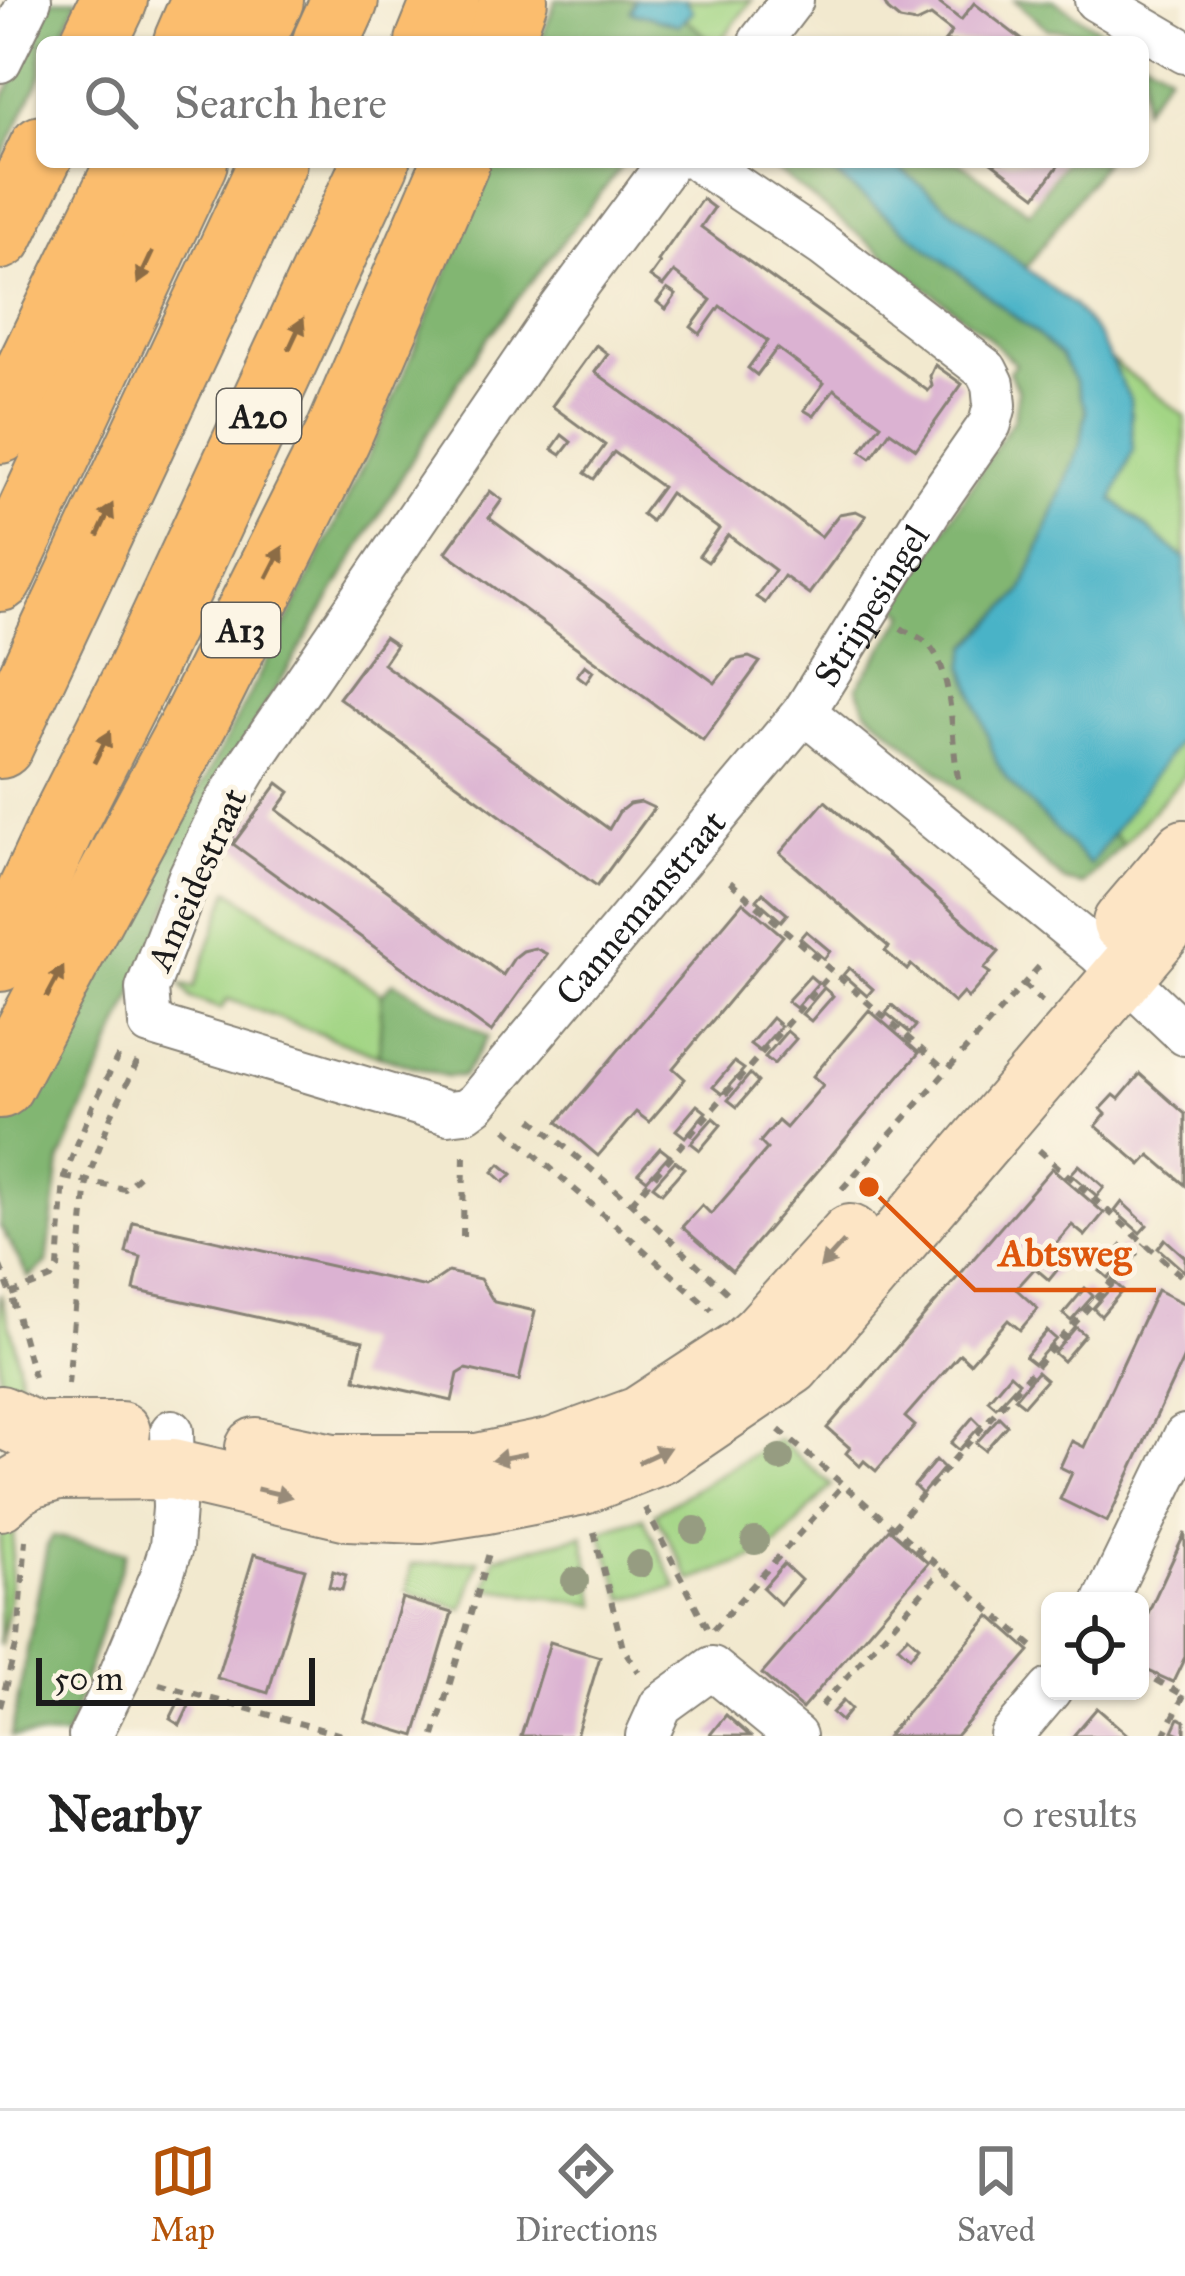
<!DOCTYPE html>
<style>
body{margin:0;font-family:"IM FELL Great Primer",serif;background:#f6f6f6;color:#222}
.controls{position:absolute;right:36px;bottom:36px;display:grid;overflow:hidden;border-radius:18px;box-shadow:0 3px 9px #0004}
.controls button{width:108px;height:108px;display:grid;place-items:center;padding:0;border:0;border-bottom:3px solid #e0e0e0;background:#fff;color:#222;font:60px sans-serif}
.scale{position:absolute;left:36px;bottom:30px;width:279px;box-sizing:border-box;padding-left:12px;border:6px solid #1c1c1c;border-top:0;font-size:33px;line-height:42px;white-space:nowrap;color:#1c1c1c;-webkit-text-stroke:9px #fcf5e5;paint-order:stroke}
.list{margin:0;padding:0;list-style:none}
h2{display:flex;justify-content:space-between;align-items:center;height:156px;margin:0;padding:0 48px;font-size:51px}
h2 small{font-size:39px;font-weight:400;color:#767676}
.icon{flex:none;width:66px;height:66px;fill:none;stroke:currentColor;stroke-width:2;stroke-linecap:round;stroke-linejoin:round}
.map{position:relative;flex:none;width:1185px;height:1736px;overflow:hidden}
.search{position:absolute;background:#fff;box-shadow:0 3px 9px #0004;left:36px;right:36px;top:36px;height:132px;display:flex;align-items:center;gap:30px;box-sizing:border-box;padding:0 42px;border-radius:18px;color:#767676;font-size:45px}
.sheet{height:372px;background:#fff}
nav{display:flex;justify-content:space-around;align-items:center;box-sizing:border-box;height:168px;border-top:3px solid #e0e0e0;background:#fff;font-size:33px;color:#767676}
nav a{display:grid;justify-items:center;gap:6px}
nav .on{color:#b45309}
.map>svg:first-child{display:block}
</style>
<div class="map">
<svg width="1185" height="1736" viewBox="0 0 1185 1736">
<rect width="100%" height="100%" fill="#fcf5e5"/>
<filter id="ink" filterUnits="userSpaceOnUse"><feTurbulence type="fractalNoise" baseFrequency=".00833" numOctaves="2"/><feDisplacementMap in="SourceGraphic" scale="24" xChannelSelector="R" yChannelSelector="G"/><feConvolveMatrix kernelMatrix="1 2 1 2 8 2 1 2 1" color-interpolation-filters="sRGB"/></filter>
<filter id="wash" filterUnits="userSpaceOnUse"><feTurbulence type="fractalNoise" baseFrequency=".004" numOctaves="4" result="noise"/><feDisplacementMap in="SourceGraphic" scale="48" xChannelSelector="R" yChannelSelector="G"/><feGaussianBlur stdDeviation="2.7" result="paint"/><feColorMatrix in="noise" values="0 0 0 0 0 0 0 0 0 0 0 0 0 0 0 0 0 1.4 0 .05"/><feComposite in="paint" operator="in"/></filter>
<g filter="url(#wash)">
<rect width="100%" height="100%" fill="#f2e9cf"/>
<g fill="#a3d585" stroke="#607850" stroke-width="3">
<path d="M685 0H752L720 42H713L685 19 692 11Z"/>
<path d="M1111 360 1185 416V559L1113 500Z"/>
<path d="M1185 732V775L1123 844 1112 833Z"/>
<path d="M229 890 382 994 379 1056 228 999 221 1009 191 998 181 984 194 988Z"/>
<path d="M0 1293 14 1340 22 1390 11 1395 0 1387Z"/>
<path d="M778 1439 832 1485 777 1545 751 1559 691 1581 655 1513Z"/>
<path d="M643 1517 677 1588 624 1599 600 1531Z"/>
<path d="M15 1520 8 1609 0 1646V1543L4 1521Z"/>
<path d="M583 1535 597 1605 486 1588 495 1557Z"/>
<path d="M479 1560 463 1609 407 1592 411 1565Z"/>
</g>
<g fill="#82b672" stroke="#4f6947" stroke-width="3">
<path d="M51 0H78L58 42H42V74L0 161V106Z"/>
<path d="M556 0H635L631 11 678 25 685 19 713 42H540Z"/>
<path d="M1014 0H1053L1119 42H1093L1081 32 1048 29Z"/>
<path d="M1143 57 1168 73 1143 108Z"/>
<path d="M492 162H625L488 337 461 377 214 794 130 1002 60 1162 47 1263 29 1278 0 1226V1126L38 1046 57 1052C164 855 273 659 368 455 412 359 451 260 492 162Z"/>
<path d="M766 162H819L1039 336 1061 356 1076 382 1086 411 1081 443 1022 592 968 646 996 761 1008 781 1089 864 1112 833 1123 844 1083 885 1065 881 866 709 857 687 906 614 896 606 1014 418 1018 391 1009 372 1015 364 985 334Z"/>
<path d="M891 162H959L1029 212 1064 162H1104L1026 268Z"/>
<path d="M394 982 488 1037 463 1076H445L379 1056 382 994Z"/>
<path d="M53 1536 126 1552 67 1736H11L47 1546Z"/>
</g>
<g fill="#49b3c7" stroke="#326872" stroke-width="3">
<path d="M635 0H685L693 11 679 25 631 12Z"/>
<path d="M819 162H891L1073 305 1099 337 1130 399 1133 450 1113 500 1185 559V732L1090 865 1008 781 996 761 964 666 968 647 1022 592 1081 443 1086 411 1076 383 1061 356 1039 336Z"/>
</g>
<g id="blocks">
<g fill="#dbb2d2">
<path d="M883 0H941L940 4 961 20 974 3 1025 42H944L952 32 931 16 916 23 900 20 888 10Z"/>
<path d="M991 162H1061L1036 196Z"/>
<path d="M702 199 714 208 701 227 928 391 932 386 930 376 935 365 962 384 916 449 890 431 871 458 861 451 881 424 834 389 814 416 804 410 824 383 777 348 757 375 748 368 768 341 720 306 700 334 691 327 711 300 674 272 663 286 650 277 660 263 658 261Z"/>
<path d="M667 289 676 295 666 309 657 302Z"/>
<path d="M596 345 608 354 595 372 821 537 839 514 856 511 866 516 809 594 784 576 765 603 756 597 775 570 728 535 708 562 699 556 719 529 670 493 651 521 642 514 662 487 614 452 594 479 585 473 605 445 552 406Z"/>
<path d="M562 435 571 442 561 455 552 449Z"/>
<path d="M490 491 502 500 489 518 715 683 733 660 749 657 760 662 703 740 446 552Z"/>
<path d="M384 637 396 645 383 664 609 829 619 812 629 804 641 802 654 808 597 886 339 698Z"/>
<path d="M585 665 593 671 586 682 577 675Z"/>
<path d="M278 783 290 792 277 810 503 975 514 958 523 951 535 948 547 954 491 1032 233 844Z"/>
<path d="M825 801 999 952 984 969 990 973 968 998 963 993 954 1003 911 965 907 970 885 951 889 947 780 853Z"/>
<path d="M763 893 787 914 781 921 757 900Z"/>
<path d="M743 902 783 936 673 1068 685 1079 667 1101 649 1122 636 1112 598 1156 558 1122Z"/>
<path d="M806 931 830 951 824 959 800 938Z"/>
<path d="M849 968 873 989 867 996 843 975Z"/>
<path d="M810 976 818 983 796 1008 787 1001Z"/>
<path d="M824 988 833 996 811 1021 802 1014Z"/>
<path d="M892 1005 916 1026 910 1033 886 1013Z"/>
<path d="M869 1010 919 1053 732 1271 682 1227 702 1205 711 1214 767 1149 760 1142 778 1121 786 1128 823 1085 813 1076Z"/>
<path d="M772 1018 781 1026 759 1051 750 1044Z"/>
<path d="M787 1031 796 1039 774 1064 765 1057Z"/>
<path d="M734 1062 744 1069 722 1094 713 1087Z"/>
<path d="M750 1074 758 1082 737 1107 728 1100Z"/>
<path d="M1140 1074 1185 1114V1185L1150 1155 1141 1165 1096 1126 1106 1114 1101 1109 1114 1095 1119 1099Z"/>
<path d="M697 1105 706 1112 685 1137 676 1130Z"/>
<path d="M713 1118 721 1125 700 1150 691 1143Z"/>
<path d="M660 1148 669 1155 647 1180 638 1173Z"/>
<path d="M675 1161 684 1168 662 1193 653 1186Z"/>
<path d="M500 1164 512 1174 504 1182 493 1172Z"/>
<path d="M1079 1165 1104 1187 1097 1196 1071 1174Z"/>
<path d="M1052 1168 1104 1213 1085 1236 1072 1225 1054 1246 1067 1258 1049 1280 1035 1268 1016 1289 1038 1309 1020 1330 1008 1320 970 1363 960 1354 905 1417 915 1426 876 1471 864 1461 860 1466 846 1453 850 1448 827 1428Z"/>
<path d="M1122 1202 1147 1225 1140 1233 1115 1211Z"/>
<path d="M133 1222 426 1287 448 1272 480 1279 494 1302 535 1311 519 1381 466 1369 458 1374 452 1401 355 1379 363 1341 134 1290 141 1257 126 1253Z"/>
<path d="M1165 1239 1185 1257V1272L1158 1248Z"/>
<path d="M1122 1245 1130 1253 1108 1278 1100 1271Z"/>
<path d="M1115 1283 1123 1290 1101 1316 1093 1308Z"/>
<path d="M1085 1288 1093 1296 1071 1321 1063 1314Z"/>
<path d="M1157 1290 1185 1304V1355L1107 1522 1060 1499 1072 1473 1060 1467 1072 1441 1084 1447Z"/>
<path d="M1076 1327 1085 1335 1063 1361 1054 1353Z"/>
<path d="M1047 1331 1056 1339 1034 1364 1025 1357Z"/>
<path d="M1037 1372 1046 1380 1024 1405 1015 1398Z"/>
<path d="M1010 1374 1019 1382 996 1407 988 1400Z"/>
<path d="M973 1417 981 1425 959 1450 951 1443Z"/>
<path d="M999 1417 1007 1425 985 1450 976 1443Z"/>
<path d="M936 1460 944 1468 922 1494 914 1486Z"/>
<path d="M889 1529 928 1563 802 1709 762 1674Z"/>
<path d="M1185 1533V1657L1173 1682 1140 1667V1630Z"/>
<path d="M254 1554 305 1569 268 1693 217 1678Z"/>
<path d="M784 1564 801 1580 780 1604 763 1588Z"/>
<path d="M333 1571 346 1575 342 1590 329 1587Z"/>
<path d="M402 1598 452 1613 415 1736 365 1721Z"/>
<path d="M990 1616 1030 1651 988 1699 956 1736H887Z"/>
<path d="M908 1636 919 1646 910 1657 898 1646Z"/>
<path d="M550 1642 600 1657 576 1736H521Z"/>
<path d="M180 1699 190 1704 180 1725 170 1719Z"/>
<path d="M843 1701 851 1709 841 1721 832 1713Z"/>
<path d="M1097 1708 1129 1736H1073Z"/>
<path d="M726 1715 750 1736H709Z"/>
<path d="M1179 1718 1185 1721V1736L1173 1731Z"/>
</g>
</g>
</g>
<g filter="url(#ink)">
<use href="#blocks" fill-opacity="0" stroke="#878276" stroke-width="3"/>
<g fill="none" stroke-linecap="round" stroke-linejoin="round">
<defs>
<g id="street">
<path d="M1096 0 1185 52"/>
<path d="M760 42 792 0"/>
<path d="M0 61 30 0"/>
<path id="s1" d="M669 162 557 313 250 763 223 808 190 876 147 989 150 1024 448 1113 465 1111 476 1103 804 712 930 510 990 424 995 405 993 384 986 370 824 246 700 162"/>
<path d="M804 712 1098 952 1185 1034"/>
<path d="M1105 1601 1185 1436"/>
<path d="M90 1736 121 1673 161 1578 171 1547 174 1508 172 1431"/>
<path d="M647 1736 661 1705 712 1668 795 1736"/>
<path d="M1011 1736 1050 1690"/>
</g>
<g id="secondary">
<path d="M1123 923 1185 850"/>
<path d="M0 1416 34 1432H120"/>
<path d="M256 1448 333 1464H477L554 1448 639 1417 743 1349 762 1332 850 1235"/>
<path d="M0 1500 13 1488 30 1478 57 1470 173 1469 349 1510 421 1513 486 1503 583 1484 660 1454 791 1365 1185 903"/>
</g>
<g id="highway">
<path d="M94 42 114 0"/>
<path d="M187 42 205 0"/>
<path d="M250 42 270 0"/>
<path d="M326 42 345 0"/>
<path d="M429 42 446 0"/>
<path d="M499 42 514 0"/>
<path d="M0 236 42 149"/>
<path d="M0 430 130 162"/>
<path d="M0 578 194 162"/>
<path d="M0 745 273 162"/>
<path d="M0 958 62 825 141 669 376 162"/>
<path d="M0 1085 196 719 337 438 456 162"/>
</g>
</defs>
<use href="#street" stroke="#878276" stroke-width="46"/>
<use href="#secondary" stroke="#878276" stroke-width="64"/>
<use href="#highway" stroke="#878276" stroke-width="70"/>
<g stroke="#878276" stroke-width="6" stroke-dasharray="9 9" stroke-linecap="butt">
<path d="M779 162 792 173"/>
<path d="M901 628C908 633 921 637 927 643 957 673 949 746 960 786"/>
<path d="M730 882 945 1070"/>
<path d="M1023 984 1042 1002"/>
<path d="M532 1119 631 1203 732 1297"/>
<path d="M506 1129 712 1310"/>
<path d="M1039 1150 1185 1279"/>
<path d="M64 1177 125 1189 142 1173"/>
<path d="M842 1189 1044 961"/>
<path d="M631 1203 832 972"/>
<path d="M463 1237 464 1150"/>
<path d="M0 1266 11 1294 34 1377"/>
<path d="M11 1294 51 1278 58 1268 64 1177 93 1105 122 1049"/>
<path d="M68 1384 87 1181 111 1116 138 1061"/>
<path d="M779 1430 1038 1651"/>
<path d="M645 1508 708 1630"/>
<path d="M893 1528 1145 1244"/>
<path d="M594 1532 623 1648 639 1672"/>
<path d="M713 1630 843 1485"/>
<path d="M1140 1671 1185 1696"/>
<path d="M159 1684 345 1736"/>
<path d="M821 1706 943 1569"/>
<path d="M0 1707 18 1639 26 1540"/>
<path d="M434 1736 490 1550"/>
<path d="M1164 1736 1184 1695"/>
</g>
<use href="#street" stroke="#fff" stroke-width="42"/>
<use href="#secondary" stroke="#fde5c5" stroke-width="60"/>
<use href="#highway" stroke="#fbbd6e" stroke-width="66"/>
</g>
<g fill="#969c81">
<circle cx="780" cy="1458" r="14"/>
<circle cx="695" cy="1530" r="14"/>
<circle cx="755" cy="1541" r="14"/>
<circle cx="639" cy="1564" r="14"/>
<circle cx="575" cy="1581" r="14"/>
</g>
<defs><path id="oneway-solid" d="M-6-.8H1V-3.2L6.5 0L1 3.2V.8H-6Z" transform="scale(3)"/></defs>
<g fill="#8c6c45">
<use href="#oneway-solid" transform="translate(145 268) rotate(115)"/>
<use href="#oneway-solid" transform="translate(296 334) rotate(-65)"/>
<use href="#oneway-solid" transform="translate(105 520) rotate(-65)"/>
<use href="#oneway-solid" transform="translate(275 562) rotate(-63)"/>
<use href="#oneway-solid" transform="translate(102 747) rotate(-63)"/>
<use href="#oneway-solid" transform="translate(55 982) rotate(-62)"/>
</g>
<g fill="#988b79">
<use href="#oneway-solid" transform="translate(832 1255) rotate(132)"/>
<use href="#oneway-solid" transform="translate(654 1455) rotate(-25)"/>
<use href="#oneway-solid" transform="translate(509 1457) rotate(169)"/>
<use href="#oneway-solid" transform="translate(274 1493) rotate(13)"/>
</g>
</g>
<g text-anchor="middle" stroke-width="10" stroke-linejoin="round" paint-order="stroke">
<g fill="#fcf5e5" stroke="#5f5d58" stroke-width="3">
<rect x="217" y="389" width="84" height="54" rx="9"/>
<rect x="202" y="603" width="78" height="54" rx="9"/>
</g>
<g font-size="33" font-weight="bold" fill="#1c1c1c">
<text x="259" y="428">A20</text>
<text x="241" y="642">A13</text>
</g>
<g font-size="36" fill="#1c1c1c" stroke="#fcf5e5">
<text dy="13" stroke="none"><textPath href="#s1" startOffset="1995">Strijpesingel</textPath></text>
<text transform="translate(196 879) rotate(-66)" y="13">Ameidestraat</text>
<text dy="13" stroke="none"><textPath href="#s1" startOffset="1614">Cannemanstraat</textPath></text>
</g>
</g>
<path fill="none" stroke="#de560d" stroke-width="4.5" d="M869 1187L975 1290H1156"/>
<circle fill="#de560d" stroke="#fcf5e5" stroke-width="4.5" cx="869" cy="1187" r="12"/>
<g font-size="39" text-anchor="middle" font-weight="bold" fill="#de560d" stroke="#fcf5e5" stroke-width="10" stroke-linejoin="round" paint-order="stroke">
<text x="1065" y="1266">Abtsweg</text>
</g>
</svg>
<div class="controls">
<button><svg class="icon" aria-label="locate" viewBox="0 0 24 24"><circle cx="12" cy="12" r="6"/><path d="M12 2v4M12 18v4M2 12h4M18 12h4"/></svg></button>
</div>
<div class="scale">50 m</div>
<div class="search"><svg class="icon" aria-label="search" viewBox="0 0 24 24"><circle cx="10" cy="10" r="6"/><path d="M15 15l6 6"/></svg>Search here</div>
</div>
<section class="sheet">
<h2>Nearby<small>0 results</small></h2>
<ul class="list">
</ul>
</section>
<nav>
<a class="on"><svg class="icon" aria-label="map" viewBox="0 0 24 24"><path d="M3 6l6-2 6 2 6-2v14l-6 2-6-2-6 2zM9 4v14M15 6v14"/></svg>Map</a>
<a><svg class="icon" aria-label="directions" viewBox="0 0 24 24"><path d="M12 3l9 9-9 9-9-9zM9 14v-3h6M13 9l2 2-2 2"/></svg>Directions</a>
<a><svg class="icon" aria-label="saved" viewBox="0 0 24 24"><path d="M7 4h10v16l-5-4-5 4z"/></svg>Saved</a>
</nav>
